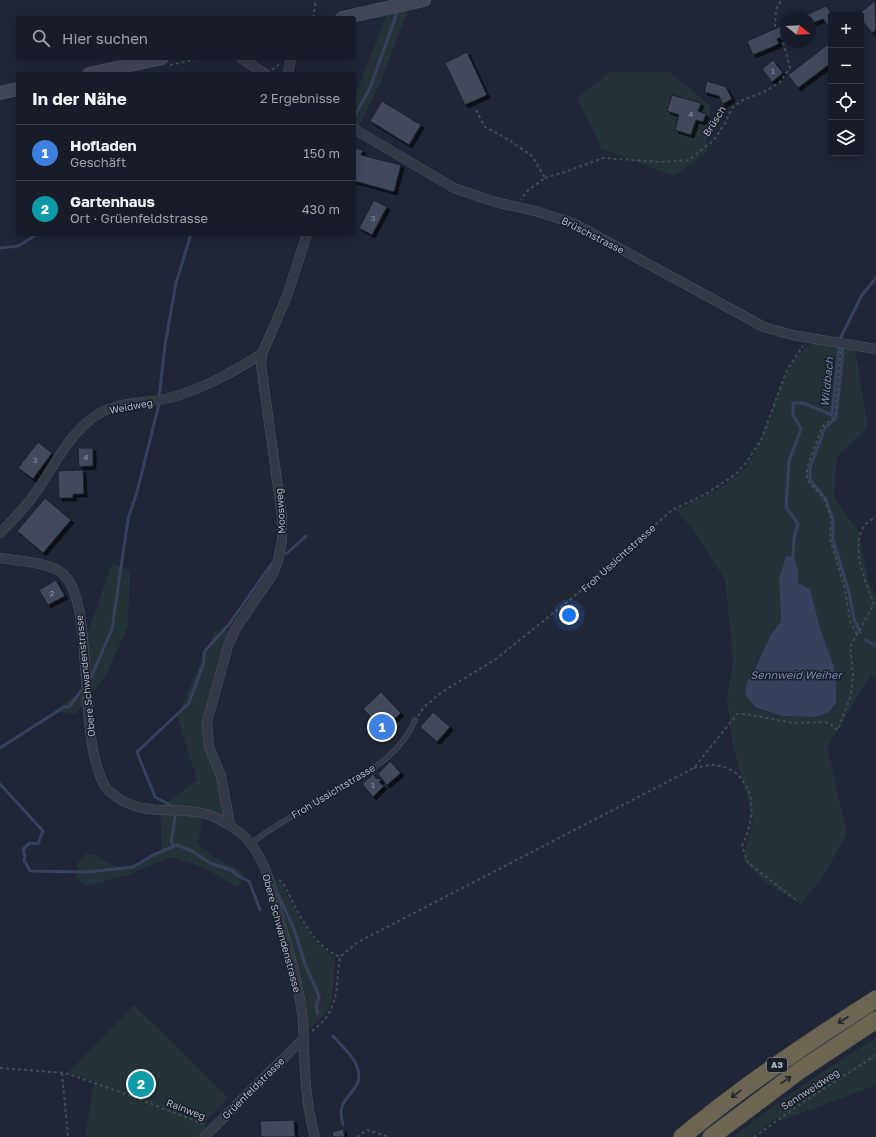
<!DOCTYPE html>
<html lang="de">
<meta charset="utf-8">
<style>
body{margin:0;font-family:"Golos Text",sans-serif;background:#252934;color:#f1f3f6}
.controls{position:absolute;right:12px;top:12px;display:grid;overflow:hidden;border-radius:4px;box-shadow:0 2px 10px #0003}
.controls button{width:36px;height:36px;display:grid;place-items:center;padding:0;border:0;border-bottom:1px solid #363a45;background:#181c28;color:#f1f3f6;font:20px sans-serif}
.compass{position:absolute;left:780px;top:12px;width:36px;height:36px;border-radius:50%;background:#181c28;box-shadow:0 2px 10px #0003;rotate:108deg}
.you{position:absolute;left:569px;top:615px;width:14px;height:14px;margin:-10px;border:3px solid #fff;border-radius:50%;background:#1a73e8;box-shadow:0 0 0 6px #1a73e833}
.badge{display:grid;place-items:center;width:26px;height:26px;border-radius:50%;background:#1a73e8;color:#fff;font-size:13px;font-weight:700}
.pin{position:absolute;translate:-50% -50%;border:2px solid #fff;box-shadow:0 1px 4px #0006}
.list{margin:0;padding:0;list-style:none}
h2{display:flex;justify-content:space-between;align-items:center;height:52px;margin:0;padding:0 16px;font-size:17px}
h2 small{font-size:13px;font-weight:400;color:#9fa1a8}
.list li{display:grid;grid-template-columns:26px 1fr auto;gap:12px;align-items:center;box-sizing:border-box;height:56px;padding:0 16px;border-top:1px solid #363a45}
.list b{display:block;font-size:15px;white-space:nowrap}
.list p{margin:0;font-size:13px;white-space:nowrap;color:#9fa1a8}
.list em{font-size:13px;font-style:normal;color:#9fa1a8}
.icon{flex:none;width:22px;height:22px;fill:none;stroke:currentColor;stroke-width:2;stroke-linecap:round;stroke-linejoin:round}
.map{position:relative;flex:none;width:876px;height:1137px;overflow:hidden}
.search{position:absolute;background:#181c28;box-shadow:0 2px 10px #0003;left:16px;top:16px;width:340px;height:44px;display:flex;align-items:center;gap:10px;box-sizing:border-box;padding:0 14px;border-radius:4px;color:#9fa1a8;font-size:15px}
.panel{position:absolute;background:#181c28;box-shadow:0 2px 10px #0003;left:16px;top:72px;width:340px;height:164px;border-radius:4px}
.map>svg:first-child{display:block}
</style>
<div class="map">
<svg width="876" height="1137" viewBox="0 0 876 1137">
<defs>
<filter id="shadow"><feDropShadow dx="3" dy="3" stdDeviation="0" flood-color="#0009"/></filter>
</defs>
<rect width="100%" height="100%" fill="#202635"/>
<g fill="#233337" fill-rule="evenodd">
<path d="M386 0H412L378 88 358 128 354 125V98L387 14Z"/>
<path d="M611 72H669L710 105 706 153 674 176 602 149 577 98Z"/>
<path d="M815 342 855 348 868 427 837 457 834 497 859 532 868 581 876 596V676L871 674 827 748 847 833 823 877 801 904 764 882 743 859 753 819 732 742 727 699 733 659 725 580 693 529 676 510C698 500 733 485 748 464 773 430 775 364 815 342ZM786 556 798 569V583L810 589 822 634 834 666 816 717 783 716 756 709 745 695 747 682 757 665 770 636 781 621 779 579Z"/>
<path d="M112 563 130 571 128 626 106 675 76 714 55 711 84 688 85 641Z"/>
<path d="M215 631H232L205 723 219 778 227 821 204 814 197 843 215 858 245 873 238 887 202 867 170 857 128 875 87 886 76 878 77 864 86 854C98 854 98 858 108 863 126 873 146 858 162 851L160 808 197 780 177 716Z"/>
<path d="M270 874 282 885 300 920 314 940 335 960C332 996 338 1008 306 1031Z"/>
<path d="M134 1005 228 1098 205 1122 206 1130 200 1137H85L94 1082 68 1073Z"/>
<path d="M876 1038V1085L781 1121 778 1117 752 1137H733C779 1101 826 1068 876 1038Z"/>
</g>
<path fill="#36415d" d="M786 556 793 557 798 569V583L810 589 822 634 834 666 836 683V703L829 712 816 717 783 716 756 708 745 695 747 682 757 665 770 636 781 621 779 579Z"/>
<g fill="none" stroke-linecap="round" stroke-linejoin="round">
<g stroke="#36415d" stroke-width="3">
<path d="M355 115 370 88 397 13"/>
<path d="M0 248 18 246 38 234"/>
<path d="M840 346 843 352 836 418 825 428 810 468V480L826 499 833 520V540L849 592 854 619 860 632"/>
<path d="M159 398 165 345 176 283 191 234"/>
<path d="M286 554 306 536"/>
<path d="M793 557 794 538 798 524 786 507 789 461 801 429 793 415V403H803L832 415 840 339 862 295 876 278"/>
<path d="M865 640 876 646"/>
<path d="M89 682 112 629 128 519 137 492 159 404"/>
<path d="M0 748 64 707H69L81 691"/>
<path d="M0 784 43 831 38 844 30 843 23 849 25 857 24 860 30 871 88 872 133 867 153 855 177 845 192 851 210 863 231 870 240 877 249 881 260 910"/>
<path d="M170 805 155 797 137 752 189 703 204 662V652L230 623 272 563"/>
<path d="M173 846 171 840C174 832 173 823 176 814"/>
<path d="M278 894 294 929 306 967 315 986 319 997 316 1007 318 1014"/>
<path d="M333 1036C340 1044 350 1053 355 1062 371 1094 332 1092 343 1124"/>
</g>
</g>
<g fill="#42495a" stroke="#1b202c" filter="url(#shadow)">
<path d="M875 1 876 30 872 33 861 19V15H857Z"/>
<path d="M826 6 833 15H831V30L823 19 810 24V18H799Z"/>
<path d="M786 24V35L777 39 779 44 753 55 747 41Z"/>
<path d="M831 42V63L798 88 788 75Z"/>
<path d="M467 52 487 95 465 105 445 63Z"/>
<path d="M773 60 783 73 772 82 762 69Z"/>
<path d="M707 81 726 87 732 99 723 104 719 96 704 92Z"/>
<path d="M672 95 701 103 698 111 706 114 703 122 696 120 691 135 675 130 679 115 667 111Z"/>
<path d="M382 101 421 125 409 145 370 121Z"/>
<path d="M354 148 363 150 361 155 401 165 394 192 354 181Z"/>
<path d="M374 200 387 207 372 235 359 228Z"/>
<path d="M38 442 52 453 33 479 18 468Z"/>
<path d="M78 448H93V466L79 467Z"/>
<path d="M83 470 84 494H73V498H59L58 471Z"/>
<path d="M45 498 71 520 43 553 17 531Z"/>
<path d="M56 580 65 596 48 605 39 590Z"/>
<path d="M381 692 401 713 383 730 363 709Z"/>
<path d="M433 712 450 727 437 742 420 727Z"/>
<path d="M390 761 401 773 387 785 378 774Z"/>
<path d="M373 774 377 779 379 778 381 780 379 782 384 786 373 797 362 784Z"/>
<path d="M141 1078 147 1086 142 1091 136 1083Z"/>
<path d="M294 1120 295 1137H261L260 1121Z"/>
<path d="M343 1129 345 1137H333L332 1132Z"/>
</g>
<g fill="none" stroke-linecap="round" stroke-linejoin="round">
<defs>
<path id="lane" d="M251 843C275 825 302 810 329 794 363 774 399 759 415 720"/>
<g id="street">
<path d="M241 58 265 74"/>
<path d="M288 74 291 58"/>
<path d="M354 129 454 188 495 202 535 211 573 223 764 327 792 335 876 349"/>
<path d="M0 533C13 520 26 507 36 492 54 466 69 434 95 416 117 401 144 404 169 398 201 390 234 371 262 354"/>
<path d="M0 558C17 561 49 562 62 573 97 601 75 738 106 788 108 791 112 793 114 795 147 822 187 800 222 821 231 826 245 835 251 844 269 867 274 898 281 925 290 957 301 991 303 1025 305 1064 304 1098 315 1137"/>
<path d="M230 825 221 776 209 747 207 722 228 646 236 628 273 574 278 561 282 540V517L261 365 262 354 287 296 307 234"/>
<path d="M204 1137 302 1040"/>
</g>
<g id="secondary">
<path d="M342 18 424 0"/>
<path d="M89 74 162 58"/>
<path d="M0 93 18 89"/>
</g>
<g id="highway">
<path d="M682 1137C743 1086 809 1042 876 999"/>
<path d="M711 1137 799 1071 876 1020"/>
</g>
</defs>
<use href="#lane" stroke="#4e5361" stroke-width="5.5"/>
<use href="#street" stroke="#4e5361" stroke-width="10"/>
<use href="#secondary" stroke="#4e5361" stroke-width="14"/>
<use href="#highway" stroke="#3b404d" stroke-width="18"/>
<g stroke="#404e54" stroke-width="2" stroke-dasharray="3 3" stroke-linecap="butt">
<path d="M313 18 316 0"/>
<path d="M775 27 776 10 781 0"/>
<path d="M170 65 202 58"/>
<path d="M272 70 281 63"/>
<path d="M476 110 485 127 509 140 532 156 545 178 527 191 521 200"/>
<path d="M545 178 565 172 603 158 662 162 689 160 714 140 725 123 732 108 741 101 766 91 780 82 790 68 782 38"/>
<path d="M841 352 835 416 822 427 807 468V480L824 499 831 518 830 539 845 589 850 621 857 634"/>
<path d="M418 716 424 707 442 692 496 659 577 594 672 510 706 494 736 474 746 463 761 440 787 370 803 346"/>
<path d="M694 768C700 767 706 765 712 765 721 765 732 769 738 775 758 796 753 821 742 846L748 863 796 900"/>
<path d="M279 880 283 883C298 911 310 944 340 957"/>
<path d="M312 1031C341 1009 335 989 340 957L358 942 694 768 737 714H745L794 723 824 722 829 723 838 730 851 695 853 674 850 647 874 604C866 582 850 549 864 526 866 523 872 519 876 517"/>
<path d="M0 1068 65 1073 126 1094 203 1124"/>
<path d="M62 1073 68 1137"/>
<path d="M357 1137 367 1130 389 1137"/>
<path d="M754 1137 802 1103 876 1055"/>
</g>
<use href="#lane" stroke="#343946" stroke-width="4.5"/>
<use href="#street" stroke="#343946" stroke-width="9"/>
<use href="#secondary" stroke="#424758" stroke-width="13"/>
<use href="#highway" stroke="#6b6551" stroke-width="17"/>
</g>
<defs><path id="oneway-shaft" d="M-6 0H5M1.5-3L5.5 0L1.5 3" fill="none" stroke-width="1.6" stroke-linecap="round" stroke-linejoin="round"/></defs>
<g stroke="#21252e">
<use href="#oneway-shaft" transform="translate(843 1020) rotate(147)"/>
<use href="#oneway-shaft" transform="translate(786 1080) rotate(-35)"/>
<use href="#oneway-shaft" transform="translate(736 1094) rotate(143)"/>
</g>
<g text-anchor="middle" stroke-width="3" stroke-linejoin="round" paint-order="stroke">
<g font-size="8" fill="#9398a9">
<text x="773" y="74">1</text>
<text x="691" y="117">4</text>
<text x="373" y="221">3</text>
<text x="86" y="460">4</text>
<text x="35" y="463">3</text>
<text x="52" y="596">2</text>
<text x="373" y="788">1</text>
</g>
<rect fill="#191e2a" stroke="#818695" stroke-width="1" x="767" y="1058" width="20" height="14" rx="3"/>
<g font-size="9" font-weight="bold" fill="#aeb3c3">
<text x="777" y="1068">A3</text>
</g>
<g font-size="10" fill="#aeb3c3" stroke="#191e2a">
<text transform="translate(714 121) rotate(-58)" y="4">Brüsch</text>
<text transform="translate(593 235) rotate(27)" y="4">Brüschstrasse</text>
<text transform="translate(131 406) rotate(-11)" y="4">Weidweg</text>
<text transform="translate(280 511) rotate(-94)" y="4">Moosweg</text>
<text transform="translate(618 558) rotate(-42)" y="4">Froh Ussichtstrasse</text>
<text transform="translate(85 676) rotate(-96)" y="4">Obere Schwandenstrasse</text>
<text transform="translate(333 791) rotate(-31)" y="4">Froh Ussichtstrasse</text>
<text transform="translate(282 933) rotate(75)" y="4">Obere Schwandenstrasse</text>
<text transform="translate(253 1088) rotate(-45)" y="4">Grüenfeldstrasse</text>
<text transform="translate(810 1089) rotate(-33)" y="4">Sennweidweg</text>
<text transform="translate(186 1109) rotate(21)" y="4">Rainweg</text>
</g>
<g font-size="11" font-style="italic" fill="#7786aa" stroke="#191e2a">
<text transform="translate(827 382) rotate(-84)" y="4">Wildbach</text>
<text x="796" y="679">Sennweid Weiher</text>
</g>
</g>
</svg>
<div class="controls">
<button>+</button>
<button>−</button>
<button><svg class="icon" aria-label="locate" viewBox="0 0 24 24"><circle cx="12" cy="12" r="6"/><path d="M12 2v4M12 18v4M2 12h4M18 12h4"/></svg></button>
<button><svg class="icon" aria-label="layers" viewBox="0 0 24 24"><path d="M12 4l9 5-9 5-9-5zM3 14l9 5 9-5"/></svg></button>
</div>
<svg class="compass" viewBox="-18 -18 36 36"><path d="M0-13l5 13h-10z" fill="#e53935"/><path d="M0 13l5-13h-10z" fill="#9fa1a8"/></svg>
<div class="you"></div>
<div class="pin badge" style="left:382px;top:727px;background:#3f7fe0">1</div>
<div class="pin badge" style="left:141px;top:1084px;background:#0f9aa8">2</div>
<div class="search"><svg class="icon" aria-label="search" viewBox="0 0 24 24"><circle cx="10" cy="10" r="6"/><path d="M15 15l6 6"/></svg>Hier suchen</div>
<section class="panel">
<h2>In der Nähe<small>2 Ergebnisse</small></h2>
<ul class="list">
<li><span class="badge" style="background:#3f7fe0">1</span><div><b>Hofladen</b><p>Geschäft</p></div><em>150 m</em></li>
<li><span class="badge" style="background:#0f9aa8">2</span><div><b>Gartenhaus</b><p>Ort · Grüenfeldstrasse</p></div><em>430 m</em></li>
</ul>
</section>
</div>
